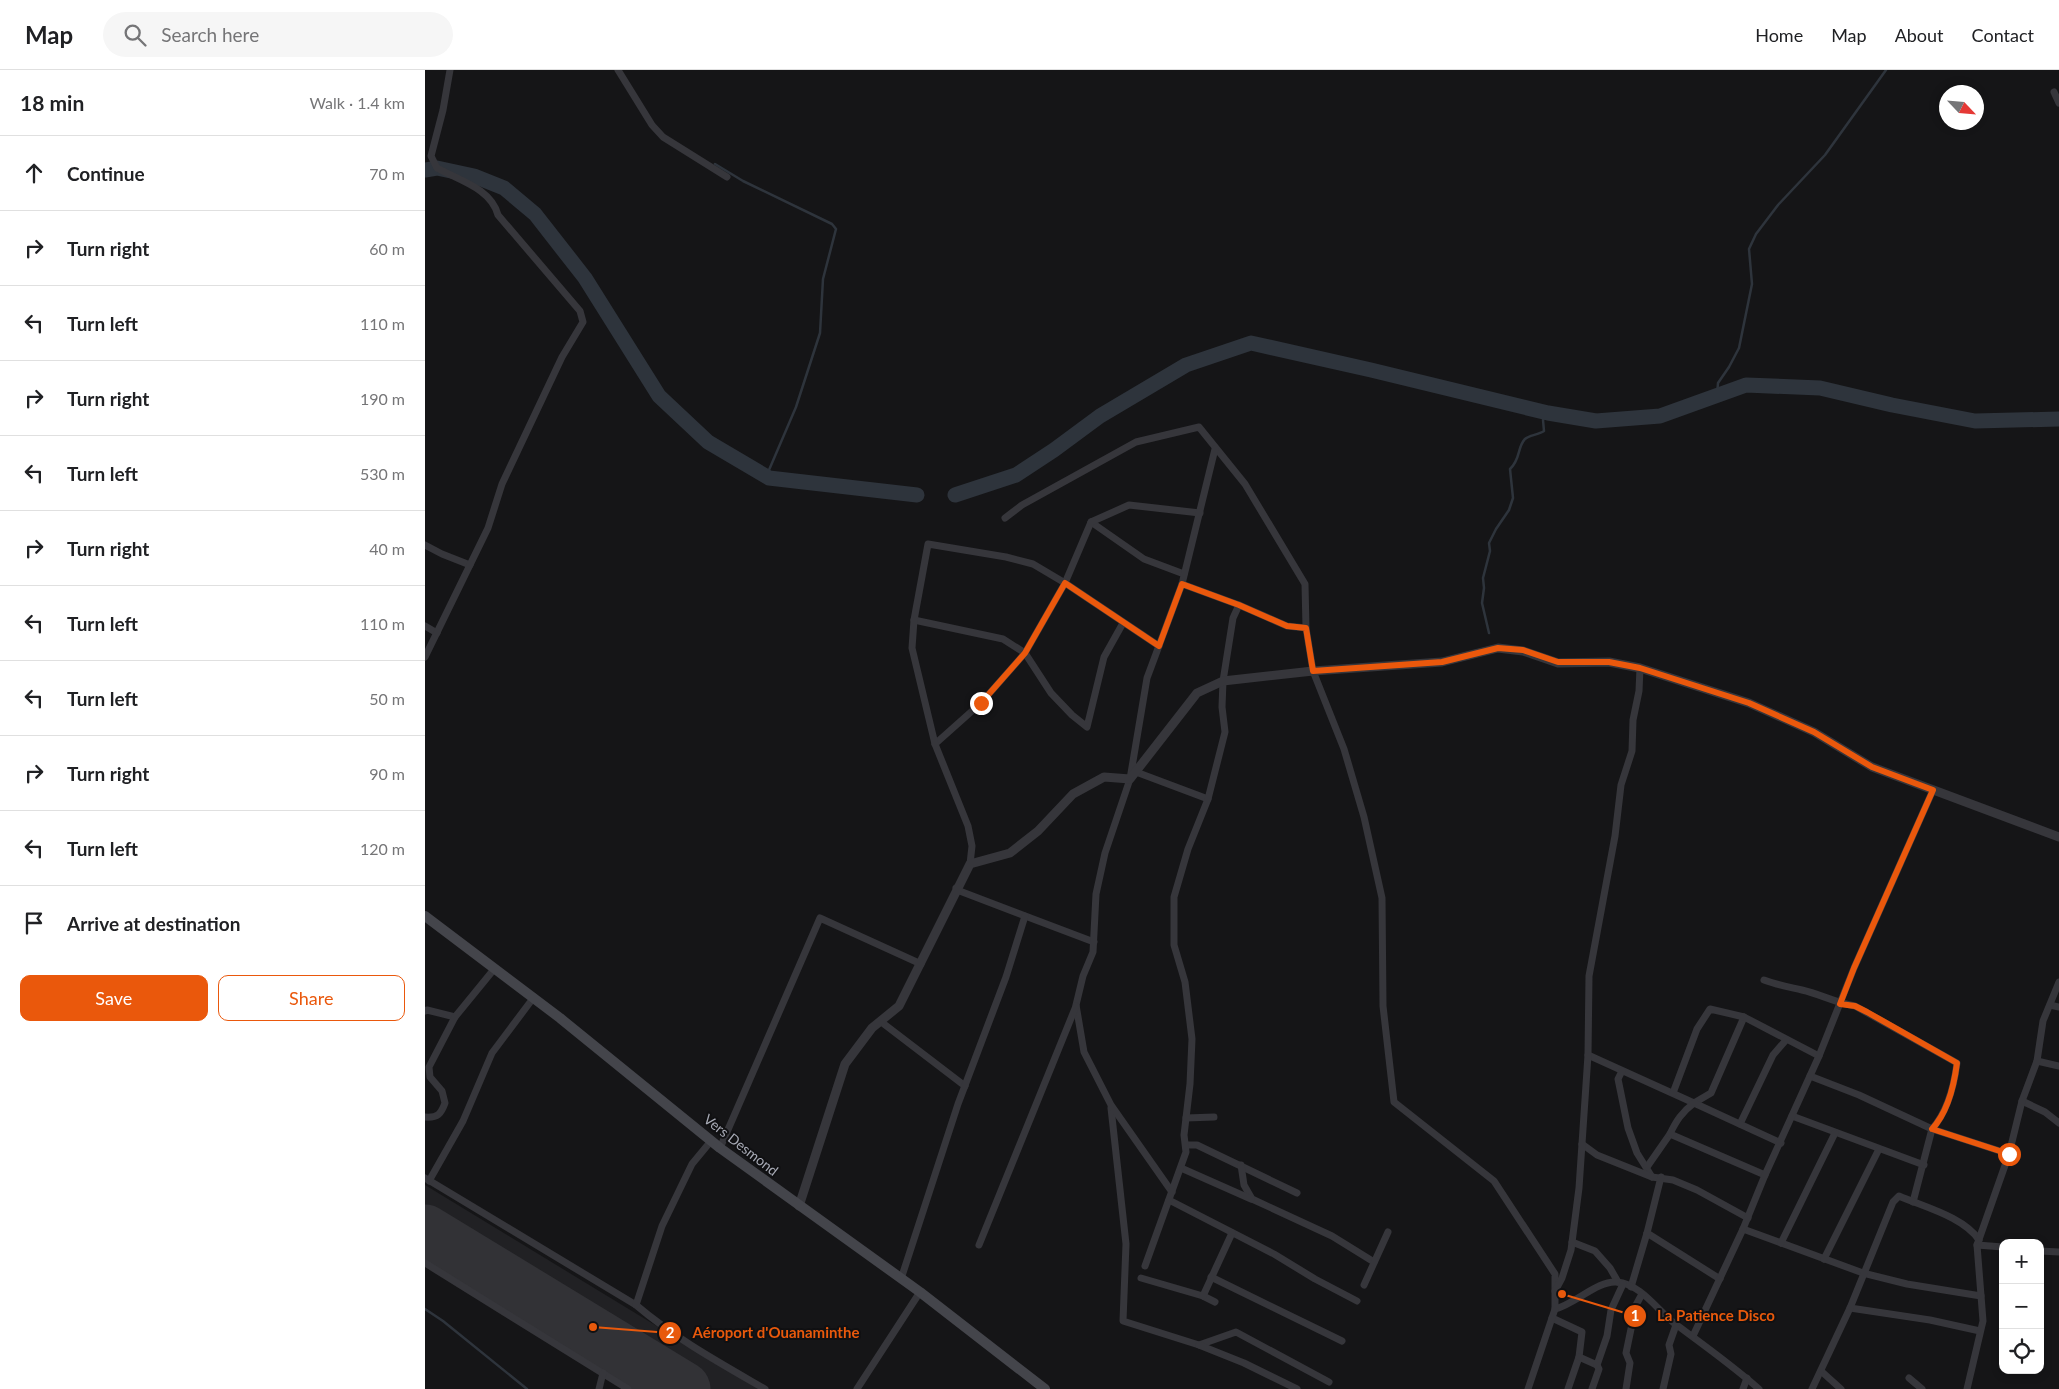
<!DOCTYPE html>
<meta charset="utf-8">
<style>
body{margin:0;font-family:Lato,sans-serif;background:#f6f6f6;color:#202124}
.controls{position:absolute;right:15px;bottom:15px;display:grid;overflow:hidden;border-radius:10px;box-shadow:0 2px 8px #0003}
.controls button{width:45px;height:45px;display:grid;place-items:center;padding:0;border:0;border-bottom:1px solid #e0e0e0;background:#fff;color:#202124;font:25px sans-serif}
.compass{position:absolute;left:1514px;top:15px;width:45px;height:45px;border-radius:50%;background:#fff;box-shadow:0 2px 8px #0003;rotate:116deg}
.stop{position:absolute;width:15px;height:15px;margin:-11px;border:4px solid #ea580c;border-radius:50%;background:#fff}
.stop.end{background:#ea580c;border-color:#fff;box-shadow:0 1px 5px #0008}
.list{margin:0;padding:0;list-style:none}
h2{display:flex;justify-content:space-between;align-items:center;height:65px;margin:0;padding:0 20px;font-size:21px}
h2 small{font-size:16px;font-weight:400;color:#757577}
.list li{display:grid;grid-template-columns:32px 1fr auto;gap:15px;align-items:center;box-sizing:border-box;height:75px;padding:0 20px;border-top:1px solid #e0e0e0}
.list b{display:block;font-size:19px;white-space:nowrap}
.list em{font-size:16px;font-style:normal;color:#757577}
.actions{display:flex;gap:10px;padding:15px 20px}
.actions a{flex:1;padding:11px 0;border:1px solid #ea580c;border-radius:10px;text-align:center;font-size:18px;color:#ea580c}
.actions .main{background:#ea580c;color:#fff}
.icon{flex:none;width:28px;height:28px;fill:none;stroke:currentColor;stroke-width:2;stroke-linecap:round;stroke-linejoin:round}
.map{position:relative;flex:none;width:1634px;height:1319px;overflow:hidden}
header{display:flex;align-items:center;gap:30px;box-sizing:border-box;height:70px;padding:0 25px;background:#fff;border-bottom:1px solid #e0e0e0}
header strong{font-size:24px}
nav{display:flex;gap:28px;margin-inline-start:auto;font-size:18px}
.search{width:350px;height:45px;background:#f6f6f6;display:flex;align-items:center;gap:12px;box-sizing:border-box;padding:0 18px;border-radius:28px;color:#757577;font-size:19px}
main{display:flex}
aside{flex:1;background:#fff}
.map>svg:first-child{display:block}
</style>
<header>
<strong>Map</strong>
<div class="search"><svg class="icon" aria-label="search" viewBox="0 0 24 24"><circle cx="10" cy="10" r="6"/><path d="M15 15l6 6"/></svg>Search here</div>
<nav><a>Home</a><a>Map</a><a>About</a><a>Contact</a></nav>
</header>
<main>
<aside>
<h2>18 min<small>Walk · 1.4 km</small></h2>
<ul class="list">
<li><svg class="icon" aria-label="ahead" viewBox="0 0 24 24"><path d="M12 20V5M6 11l6-6 6 6"/></svg><div><b>Continue</b></div><em>70 m</em></li>
<li><svg class="icon" aria-label="right" viewBox="0 0 24 24"><path d="M7 20v-9h11M14 6l5 5-5 5"/></svg><div><b>Turn right</b></div><em>60 m</em></li>
<li><svg class="icon" aria-label="left" viewBox="0 0 24 24"><path d="M17 20v-9H6M10 6l-5 5 5 5"/></svg><div><b>Turn left</b></div><em>110 m</em></li>
<li><svg class="icon" aria-label="right" viewBox="0 0 24 24"><path d="M7 20v-9h11M14 6l5 5-5 5"/></svg><div><b>Turn right</b></div><em>190 m</em></li>
<li><svg class="icon" aria-label="left" viewBox="0 0 24 24"><path d="M17 20v-9H6M10 6l-5 5 5 5"/></svg><div><b>Turn left</b></div><em>530 m</em></li>
<li><svg class="icon" aria-label="right" viewBox="0 0 24 24"><path d="M7 20v-9h11M14 6l5 5-5 5"/></svg><div><b>Turn right</b></div><em>40 m</em></li>
<li><svg class="icon" aria-label="left" viewBox="0 0 24 24"><path d="M17 20v-9H6M10 6l-5 5 5 5"/></svg><div><b>Turn left</b></div><em>110 m</em></li>
<li><svg class="icon" aria-label="left" viewBox="0 0 24 24"><path d="M17 20v-9H6M10 6l-5 5 5 5"/></svg><div><b>Turn left</b></div><em>50 m</em></li>
<li><svg class="icon" aria-label="right" viewBox="0 0 24 24"><path d="M7 20v-9h11M14 6l5 5-5 5"/></svg><div><b>Turn right</b></div><em>90 m</em></li>
<li><svg class="icon" aria-label="left" viewBox="0 0 24 24"><path d="M17 20v-9H6M10 6l-5 5 5 5"/></svg><div><b>Turn left</b></div><em>120 m</em></li>
<li><svg class="icon" aria-label="arrive" viewBox="0 0 24 24"><path d="M6 21V4h12l-3 4 3 4H6"/></svg><div><b>Arrive at destination</b></div></li>
</ul>
<div class="actions"><a class="main">Save</a><a>Share</a></div>
</aside>
<div class="map">
<svg width="1634" height="1319" viewBox="0 0 1634 1319">
<rect width="100%" height="100%" fill="#151517"/>
<path fill="#212124" d="M0 1115 335 1319H206L0 1195Z"/>
<g fill="none" stroke-linecap="round" stroke-linejoin="round">
<g stroke="#2e343c" stroke-width="2.5">
<path d="M290 94 318 111 407 154 411 159 398 209 395 263 371 337 341 407"/>
<path d="M1292 326 1293 313 1304 297 1314 278 1327 214 1324 179 1331 164 1353 135 1400 85 1461 0"/>
<path d="M1064 563 1057 533 1059 518 1058 508 1065 481 1064 473 1071 459 1084 440 1088 428 1085 399C1096 389 1092 377 1100 369 1104 365 1113 365 1119 361L1118 350 1123 343"/>
<path d="M0 1239 18 1251 102 1319"/>
</g>
<g stroke="#2e343c" stroke-width="15">
<path d="M0 100 12 98 49 106 79 118 110 144 160 208 234 326 283 372 344 408 492 425"/>
<path d="M530 425 591 405 629 380 675 346 761 295 826 273 946 300 1123 343 1171 351 1235 346 1321 315 1395 318 1467 335 1550 351 1634 349"/>
</g>
<path stroke="#323236" stroke-width="55" d="M0 1162 258 1319"/>
<g stroke="#36363b" stroke-width="7">
<path d="M193 0 227 55 238 67 302 107"/>
<path d="M1629 22 1634 33"/>
<path d="M580 448 597 435 711 372 774 357 820 414 880 514 881 558 888 601 919 679 939 747 957 828 958 936 969 1032 1069 1111 1130 1204V1221"/>
<path d="M666 452 719 489 759 504"/>
<path d="M0 475 17 484 45 495"/>
<path d="M757 514 814 535 862 556 881 558"/>
<path d="M489 550 578 569 600 583 626 623 647 645 662 657 679 587 698 553"/>
<path d="M0 556 12 563"/>
<path d="M0 587 63 458 77 414 137 287 158 252 155 241 73 145C66 118 33 110 12 98L6 86 18 40 25 0"/>
<path d="M510 674 556 633 600 583 640 513 666 452 704 435 775 443"/>
<path d="M711 702 783 729"/>
<path d="M545 794 547 776 543 756 510 674 487 578 489 550 503 474 581 487 608 494 640 513 734 576"/>
<path d="M531 818 532 820 669 872"/>
<path d="M1339 910C1352 915 1364 917 1377 920 1395 924 1411 933 1430 936L1532 993C1529 1016 1523 1041 1507 1059L1584 1084"/>
<path d="M1625 935 1634 937"/>
<path d="M0 941 2 940 30 947"/>
<path d="M455 951 540 1016"/>
<path d="M1163 985 1269 1033 1286 1023 1319 947"/>
<path d="M1612 991 1634 996"/>
<path d="M1197 1001 1193 1009 1203 1058 1212 1083 1227 1107"/>
<path d="M1385 1006 1434 1025 1507 1059 1488 1132"/>
<path d="M1248 1023 1272 959 1285 939 1319 947 1394 986"/>
<path d="M1597 1031 1620 1042 1634 1053"/>
<path d="M686 1038 701 1174 698 1251 774 1275 811 1262 904 1312"/>
<path d="M1367 1046 1499 1095"/>
<path d="M0 1047C13 1048 16 1044 20 1033L17 1021 5 1007 4 997 30 947 70 898"/>
<path d="M761 1048 789 1047"/>
<path d="M1315 1054 1348 985 1361 970"/>
<path d="M1157 1074 1172 1085 1227 1107 1248 1110 1272 1120 1323 1148"/>
<path d="M761 1075H772L872 1123"/>
<path d="M295 1078 395 848 496 894"/>
<path d="M816 1095 819 1115 827 1129 907 1166 949 1192"/>
<path d="M1222 1097 1245 1064"/>
<path d="M756 1098 826 1129"/>
<path d="M1340 1105 1245 1064C1251 1051 1257 1042 1269 1033L1356 1073"/>
<path d="M0 1108 211 1235C251 1269 295 1293 340 1319"/>
<path d="M4 1111 38 1051 67 983 109 927"/>
<path d="M747 1122 686 1035 659 982 651 935 658 906 668 882 671 824 680 783 705 709 722 608 757 514 790 379"/>
<path d="M744 1130 849 1184 890 1209 932 1231"/>
<path d="M1318 1159 1438 1203 1482 1214 1556 1226"/>
<path d="M1222 1163 1295 1209"/>
<path d="M1147 1172 1170 1181 1185 1198 1193 1212"/>
<path d="M1356 1173 1410 1063"/>
<path d="M554 1175 651 936"/>
<path d="M1552 1175 1578 1177"/>
<path d="M1615 1181 1634 1182"/>
<path d="M1399 1189 1454 1079"/>
<path d="M0 1193 203 1319"/>
<path d="M720 1196 761 1082 759 1065 765 1014 767 969 760 912 749 875V827L763 779 783 729 800 662 797 637 798 611 808 548 814 535"/>
<path d="M786 1207 917 1271"/>
<path d="M716 1208 778 1226 790 1232"/>
<path d="M476 1209 533 1034 581 907 600 846"/>
<path d="M939 1215 963 1162"/>
<path d="M1206 1217 1222 1163 1236 1107"/>
<path d="M778 1226 807 1163"/>
<path d="M211 1235 237 1156 267 1094 286 1071"/>
<path d="M1425 1238 1505 1250 1555 1261"/>
<path d="M1130 1239C1150 1234 1173 1210 1192 1212 1217 1214 1234 1243 1253 1256 1280 1276 1308 1296 1334 1319"/>
<path d="M1127 1248 1157 1262 1154 1287 1143 1319"/>
<path d="M1268 1266 1318 1159 1340 1105 1394 986 1429 898 1508 720"/>
<path d="M774 1275 819 1293 872 1319"/>
<path d="M1154 1287 1172 1295"/>
<path d="M1396 1301 1416 1319"/>
<path d="M1484 1308 1497 1319"/>
<path d="M174 1319 178 1303"/>
<path d="M432 1319 495 1222"/>
<path d="M1103 1319 1130 1239V1221L1137 1208 1146 1180 1154 1118 1163 985 1164 906 1190 766 1196 715 1207 681 1208 650 1214 621 1215 598"/>
<path d="M1167 1319 1174 1299 1172 1295 1182 1266 1186 1240 1198 1214"/>
<path d="M1201 1319 1205 1293 1201 1283 1211 1235 1217 1224"/>
<path d="M1238 1319 1246 1284 1244 1275 1251 1255"/>
<path d="M1318 1319 1322 1308"/>
<path d="M1387 1319 1425 1238 1468 1132 1474 1126C1499 1137 1539 1147 1554 1170"/>
<path d="M1542 1319 1558 1251 1552 1175 1584 1084 1597 1031 1612 991 1618 951 1634 912"/>
</g>
<path stroke="#36363b" stroke-width="9" d="M374 1136 420 994 447 958 474 936 545 794 585 783 613 761 648 724 679 707 705 709 772 623 798 611 888 601 1017 592 1073 578 1098 581 1133 593 1184 592 1215 598 1324 633 1389 662 1447 697 1634 767"/>
<path stroke="#44454b" stroke-width="10" d="M0 846 135 948 295 1078 495 1222 620 1319"/>
</g>
<g fill="none" stroke-linecap="round" stroke-linejoin="round">
<path stroke="#ea580c" stroke-width="6" d="M556 633 600 583 640 513 734 576 757 514 814 535 862 556 881 558 888 601 1017 592 1073 578 1098 580 1133 592H1184L1215 598 1324 633 1389 662 1447 697 1508 720 1429 898 1415 934 1430 936 1442 942 1532 993C1529 1016 1523 1042 1507 1059L1584 1084"/>
</g>
<g text-anchor="middle" stroke-width="4" stroke-linejoin="round" paint-order="stroke">
<g font-size="14" fill="#a8abb6" stroke="#101012">
<text transform="translate(316 1075) rotate(38)" y="5">Vers Desmond</text>
</g>
</g>
<path fill="none" stroke="#e8590c" stroke-width="2" d="M1137 1224L1210 1246M168 1257L245 1263"/>
<g fill="#e8590c" stroke="#101012" stroke-width="2">
<circle cx="1137" cy="1224" r="5"/>
<circle cx="168" cy="1257" r="5"/>
<circle cx="1210" cy="1246" r="12"/>
<circle cx="245" cy="1263" r="12"/>
</g>
<g font-size="15" text-anchor="middle" font-weight="bold" fill="#fff">
<text x="1210" y="1251">1</text>
<text x="245" y="1268">2</text>
</g>
<g font-size="15" text-anchor="middle" font-weight="bold" fill="#e8590c" stroke="#101012" stroke-width="4" stroke-linejoin="round" paint-order="stroke">
<text x="1291" y="1251">La Patience Disco</text>
<text x="351" y="1268">Aéroport d'Ouanaminthe</text>
</g>
</svg>
<div class="controls">
<button>+</button>
<button>−</button>
<button><svg class="icon" aria-label="locate" viewBox="0 0 24 24"><circle cx="12" cy="12" r="6"/><path d="M12 2v4M12 18v4M2 12h4M18 12h4"/></svg></button>
</div>
<svg class="compass" viewBox="-18 -18 36 36"><path d="M0-13l5 13h-10z" fill="#e53935"/><path d="M0 13l5-13h-10z" fill="#757577"/></svg>
<div class="stop" style="left:1584px;top:1084px"></div>
<div class="stop end" style="left:556px;top:633px"></div>
</div>
</main>
